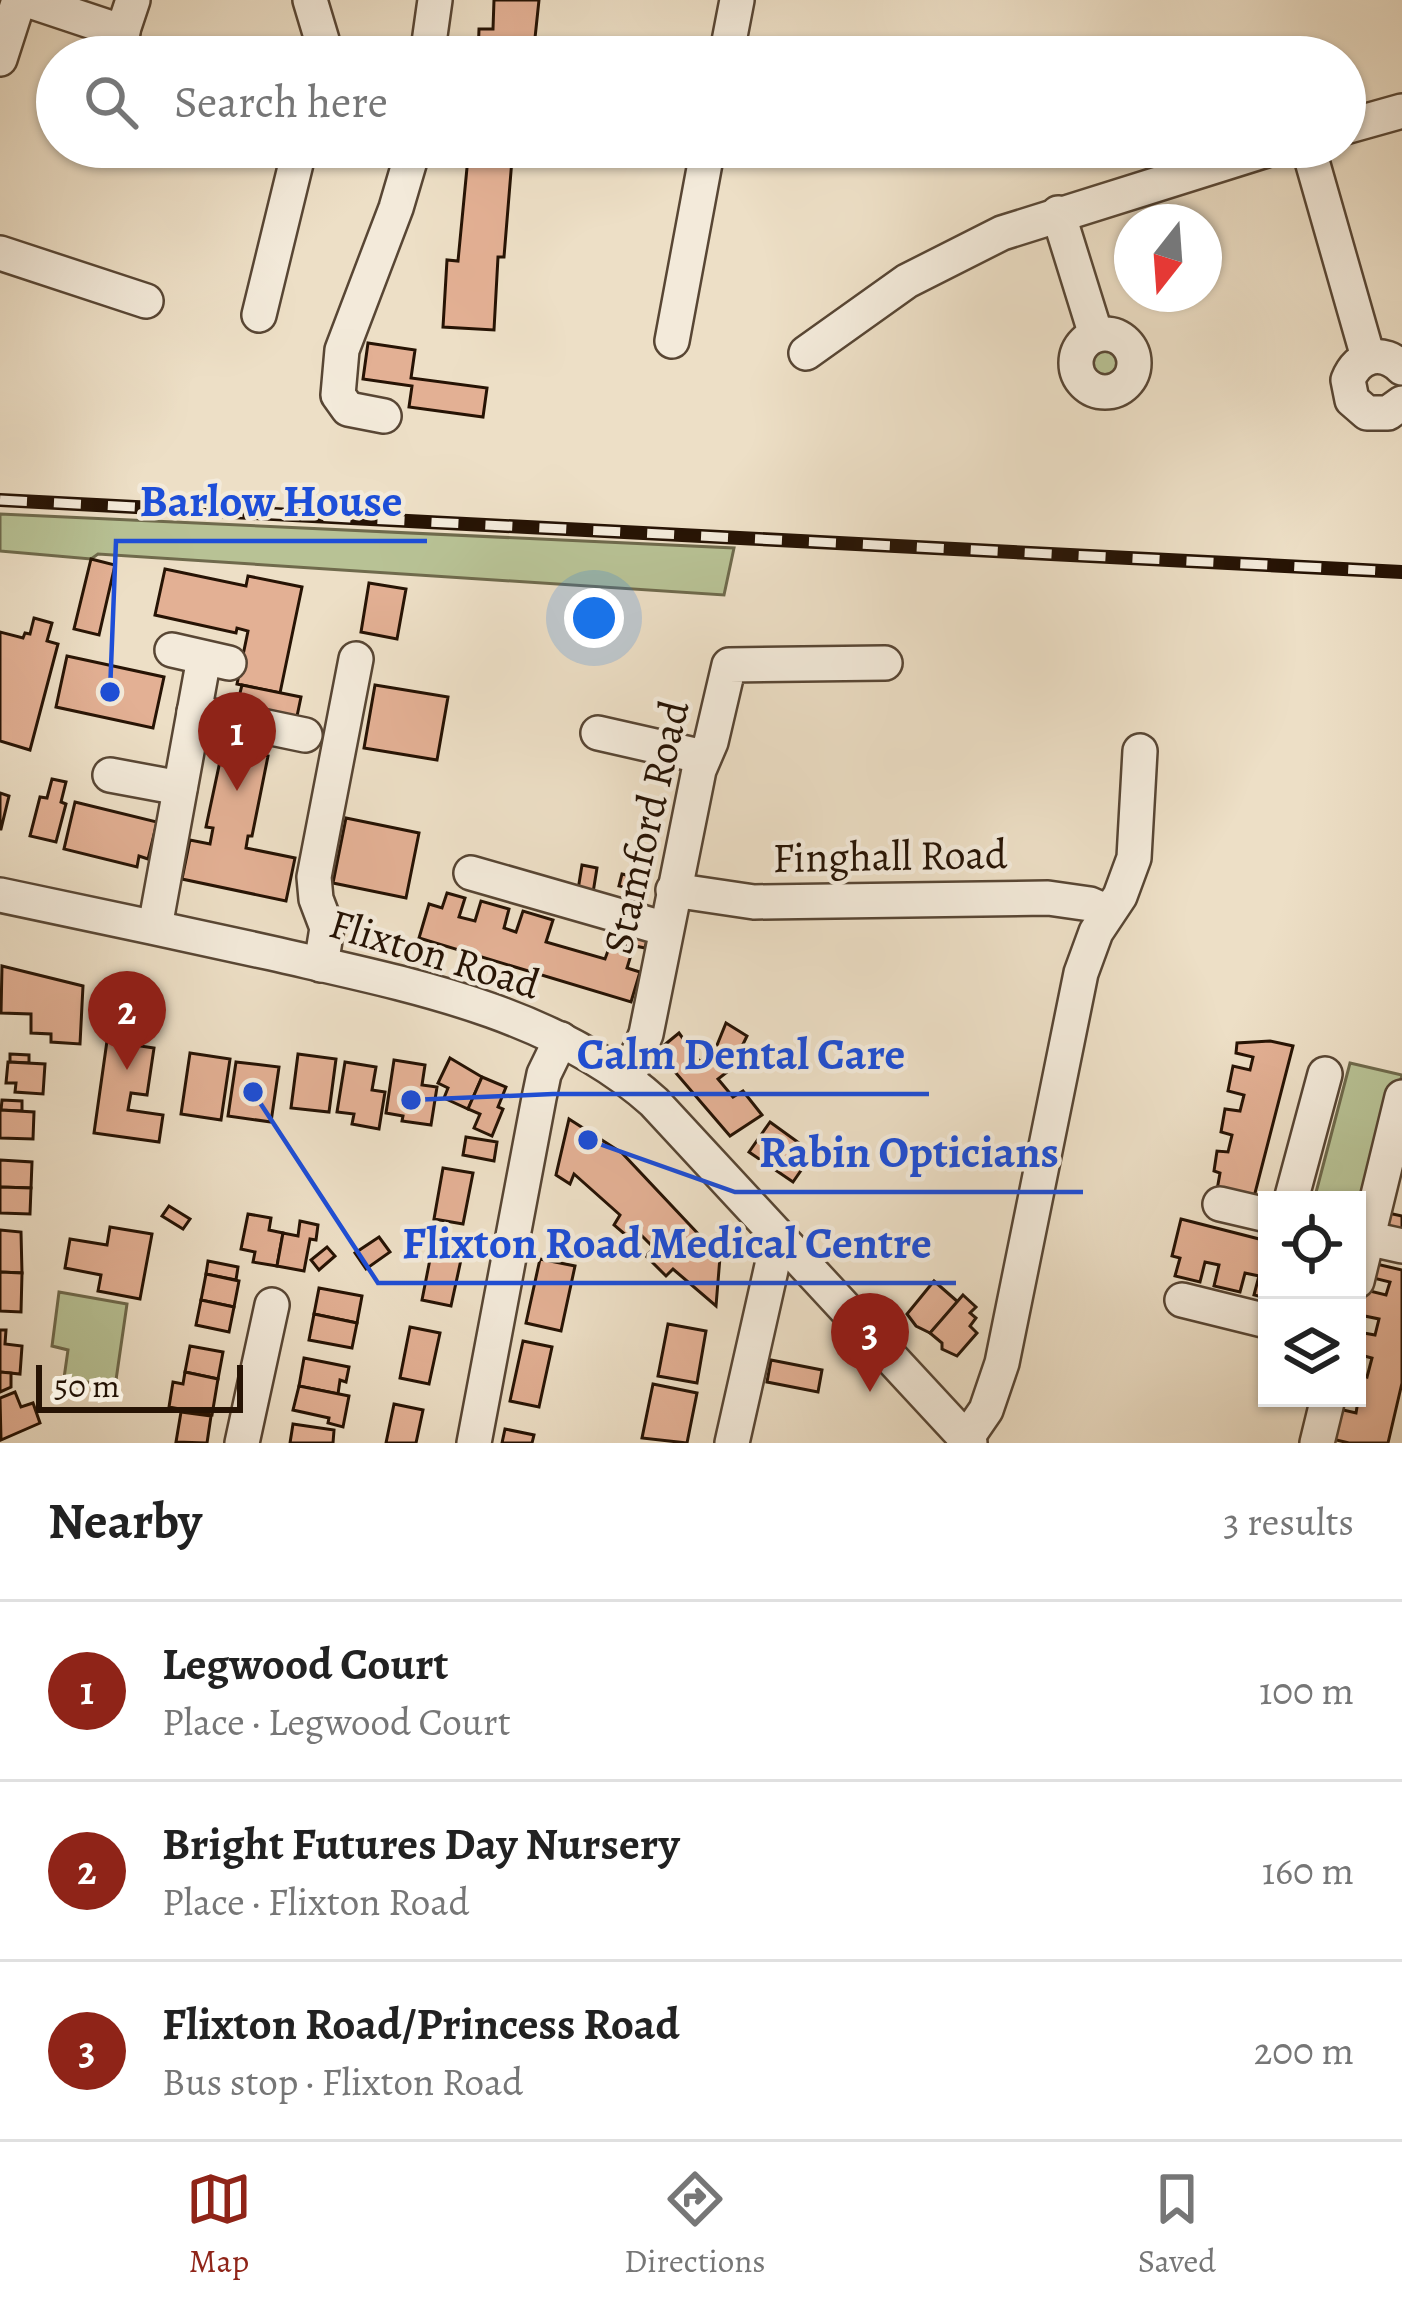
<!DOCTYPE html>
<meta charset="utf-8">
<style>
body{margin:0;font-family:Alegreya,serif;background:#f6f6f6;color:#222}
.controls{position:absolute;right:36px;bottom:36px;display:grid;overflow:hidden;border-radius:0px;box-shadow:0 3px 9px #0004}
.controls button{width:108px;height:108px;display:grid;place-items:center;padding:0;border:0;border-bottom:3px solid #e0e0e0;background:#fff;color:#222;font:60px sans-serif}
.compass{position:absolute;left:1114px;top:204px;width:108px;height:108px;border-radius:50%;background:#fff;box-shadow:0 3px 9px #0004;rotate:197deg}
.scale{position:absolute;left:36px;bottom:30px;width:207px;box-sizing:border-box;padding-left:12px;border:6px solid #261304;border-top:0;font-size:33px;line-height:42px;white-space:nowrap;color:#261304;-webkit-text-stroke:9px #f3eada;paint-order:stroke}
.you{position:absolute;left:594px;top:618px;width:42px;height:42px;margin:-30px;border:9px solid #fff;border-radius:50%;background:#1a73e8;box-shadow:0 0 0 18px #1a73e833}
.badge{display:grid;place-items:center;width:78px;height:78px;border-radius:50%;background:#8f2418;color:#fff;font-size:39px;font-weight:700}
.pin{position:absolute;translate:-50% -99px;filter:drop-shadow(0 3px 6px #0008)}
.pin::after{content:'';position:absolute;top:63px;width:42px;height:36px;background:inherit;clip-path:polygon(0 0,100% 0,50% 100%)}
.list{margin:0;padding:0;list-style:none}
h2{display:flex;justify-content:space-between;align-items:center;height:156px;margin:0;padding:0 48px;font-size:51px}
h2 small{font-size:39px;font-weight:400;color:#767676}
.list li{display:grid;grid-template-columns:78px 1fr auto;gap:36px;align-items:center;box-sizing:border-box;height:180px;padding:0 48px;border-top:3px solid #e0e0e0}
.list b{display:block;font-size:45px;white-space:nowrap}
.list p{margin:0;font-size:39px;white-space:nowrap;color:#767676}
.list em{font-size:39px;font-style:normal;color:#767676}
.icon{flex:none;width:66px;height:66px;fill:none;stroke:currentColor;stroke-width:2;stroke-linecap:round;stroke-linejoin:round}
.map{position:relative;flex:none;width:1402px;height:1443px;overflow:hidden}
.search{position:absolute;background:#fff;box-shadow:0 3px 9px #0004;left:36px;right:36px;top:36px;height:132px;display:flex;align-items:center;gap:30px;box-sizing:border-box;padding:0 42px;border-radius:66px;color:#767676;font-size:45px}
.sheet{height:696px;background:#fff}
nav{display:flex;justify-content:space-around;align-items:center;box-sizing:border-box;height:168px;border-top:3px solid #e0e0e0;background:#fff;font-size:33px;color:#767676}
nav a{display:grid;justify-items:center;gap:6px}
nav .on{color:#8f2418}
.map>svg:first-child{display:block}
</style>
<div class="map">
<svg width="1402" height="1443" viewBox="0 0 1402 1443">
<rect width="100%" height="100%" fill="#eddfc6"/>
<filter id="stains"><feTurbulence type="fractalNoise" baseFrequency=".00167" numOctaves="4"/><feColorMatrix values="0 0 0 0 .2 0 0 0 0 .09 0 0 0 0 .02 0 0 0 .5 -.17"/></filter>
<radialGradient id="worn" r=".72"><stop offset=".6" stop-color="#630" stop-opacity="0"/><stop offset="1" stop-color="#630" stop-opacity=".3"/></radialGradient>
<g fill="#b8c295" stroke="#6f6a4c" stroke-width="3">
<circle cx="1104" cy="363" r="18"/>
<path d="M0 514 734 548 724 595 98 554 91 559 0 551Z"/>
<path d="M1350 1063 1402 1075 1365 1220 1357 1218V1200H1314Z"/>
<path d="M59 1292 127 1304 115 1387 64 1378 68 1350 52 1346Z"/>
</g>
<g fill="#e3b094" stroke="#261304" stroke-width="3">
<path d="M494 0H539L533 57H478L479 29H493Z"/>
<path d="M469 147H513L504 257H498L494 330 443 327 447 260 458 261Z"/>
<path d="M368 343 415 350 411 378 487 388 483 417 409 407 412 386 363 379Z"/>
<path d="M91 559 115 565 99 635 74 629Z"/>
<path d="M165 569 246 586 248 576 302 587 280 693 237 684 248 631 237 628 236 633 155 615Z"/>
<path d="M369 583 406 589 397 639 361 632Z"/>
<path d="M34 618 52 623 47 641 58 644 30 750 0 741V632L23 638 25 633 30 634Z"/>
<path d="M67 656 164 677 153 728 56 707Z"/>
<path d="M242 685 301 697 296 721 236 709Z"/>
<path d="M375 685 448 697 437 760 364 748Z"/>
<path d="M223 747 268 756 252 836H248L246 848 295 858 286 901 182 879 190 840 210 844 213 828 206 827Z"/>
<path d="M52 779 66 782 61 802 66 804 56 842 30 836 40 797 47 798Z"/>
<path d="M0 793 9 796 1 829H0Z"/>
<path d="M75 802 157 822 148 859 139 856 137 867 64 849Z"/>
<path d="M346 818 419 833 406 898 333 883Z"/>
<path d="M582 865 597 868 592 899 577 896Z"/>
<path d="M622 874 644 879 641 891 619 886Z"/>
<path d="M447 893 465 898 459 917 475 921 481 901 509 909 504 928 516 932 523 911 553 920 546 942 605 959 609 948 631 955 627 968 640 972 631 1002 419 938 429 904 442 908Z"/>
<path d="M629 930 648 935 645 948 625 944Z"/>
<path d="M2 966 83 986 80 1044 51 1042V1034L31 1033V1014L1 1013Z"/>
<path d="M726 1023 747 1036 731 1069 718 1079 733 1097 743 1091 762 1115 730 1136 657 1051 679 1033 700 1062 715 1050Z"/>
<path d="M107 1041 154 1048 147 1095 131 1093 128 1110 163 1115 159 1142 94 1133Z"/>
<path d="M1270 1041 1293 1046 1254 1197 1217 1190 1220 1173 1214 1171 1217 1151 1228 1152 1232 1135 1221 1132 1225 1109 1240 1111 1244 1095 1228 1091 1233 1066 1250 1070 1253 1057 1236 1053 1237 1043Z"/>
<path d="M190 1053 230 1059 221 1120 181 1114Z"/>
<path d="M10 1054 29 1055V1063L10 1062Z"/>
<path d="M298 1054 336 1059 329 1112 291 1108Z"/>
<path d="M450 1058 482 1077 468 1109 444 1098 448 1088 438 1083Z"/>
<path d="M394 1060 425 1065 422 1085 437 1087 431 1125 402 1121 403 1116 386 1113Z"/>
<path d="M8 1062 45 1064 43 1094 15 1092 16 1083H6Z"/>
<path d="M236 1062 279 1067 271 1122 228 1116Z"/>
<path d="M345 1062 376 1067 372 1090 385 1092 379 1129 352 1124 354 1114 337 1112Z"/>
<path d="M482 1077 506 1087 498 1107 503 1109 492 1136 474 1128 480 1114 468 1109Z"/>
<path d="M2 1100 22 1101V1111L1 1110Z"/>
<path d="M0 1110 34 1112 33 1139 0 1138Z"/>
<path d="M569 1119 622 1153 720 1257 716 1306 673 1269 666 1276 646 1256 654 1248 640 1234 634 1242 614 1225 620 1215 574 1174 570 1184 556 1175Z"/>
<path d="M770 1122 813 1153 793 1182 749 1152Z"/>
<path d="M466 1137 497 1142 494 1161 463 1155Z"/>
<path d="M0 1160 32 1162 31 1188 0 1187Z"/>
<path d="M443 1168 473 1173 463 1224 434 1219Z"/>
<path d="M0 1187 31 1188 30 1214 0 1213Z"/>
<path d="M169 1206 190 1219 183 1229 162 1216Z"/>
<path d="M1379 1211 1402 1216V1232L1376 1225Z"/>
<path d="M248 1214 271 1218 269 1230 283 1233 277 1266 253 1262 255 1252 241 1249Z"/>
<path d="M1181 1219 1267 1241V1298L1254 1295 1259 1276 1245 1273 1240 1292 1214 1286 1219 1265 1205 1262 1200 1282 1175 1276 1180 1258 1172 1256Z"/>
<path d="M300 1221 318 1225 316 1240 310 1239 304 1271 277 1266 283 1233 298 1236Z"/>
<path d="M110 1227 152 1234 140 1299 98 1291 101 1275 65 1268 70 1239 107 1245Z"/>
<path d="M0 1230 21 1232 22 1273 0 1272Z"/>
<path d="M379 1237 390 1252 366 1269 355 1253Z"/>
<path d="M327 1247 335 1256 319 1270 311 1260Z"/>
<path d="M432 1249 462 1255 451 1306 422 1300Z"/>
<path d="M540 1259 575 1266 561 1331 526 1323Z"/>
<path d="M208 1261 238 1267 236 1280 206 1274Z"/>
<path d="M1372 1263 1402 1270V1383L1388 1443H1349L1328 1438 1335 1408 1356 1413 1358 1401 1345 1398H1357V1374L1367 1377 1372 1358 1357 1354V1336L1358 1332 1375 1335 1379 1319 1360 1315 1366 1290 1386 1295 1390 1282 1369 1277Z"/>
<path d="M0 1272 22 1273 21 1312 0 1311Z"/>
<path d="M206 1274 239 1281 234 1307 201 1300Z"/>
<path d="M934 1281 958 1302 930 1333 916 1326 907 1314Z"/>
<path d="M319 1288 362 1296 357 1323 314 1314Z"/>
<path d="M963 1295 976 1307 970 1313 976 1318 970 1326 977 1333 957 1356 942 1349V1343L930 1333Z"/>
<path d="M201 1300 234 1307 229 1332 196 1325Z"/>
<path d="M314 1314 357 1323 352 1348 309 1340Z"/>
<path d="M668 1324 706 1331 697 1383 658 1376Z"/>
<path d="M410 1327 440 1333 429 1384 400 1378Z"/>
<path d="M0 1330H6L5 1344 22 1346 20 1374 0 1372Z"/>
<path d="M523 1341 552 1347 539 1407 510 1401Z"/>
<path d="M190 1346 223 1352 218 1379 185 1372Z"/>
<path d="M304 1358 349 1367 346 1382 340 1380 338 1394 299 1386Z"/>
<path d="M771 1360 822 1370 818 1392 767 1382Z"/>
<path d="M0 1372 11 1373V1387L0 1392Z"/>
<path d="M185 1372 218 1379 212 1415 169 1407 173 1382 183 1384Z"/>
<path d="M653 1384 697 1393 687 1443 642 1438Z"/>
<path d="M299 1386 349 1396 343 1427 328 1423 329 1418 293 1410Z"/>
<path d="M15 1392 21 1407 33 1403 40 1423 1 1440 0 1398Z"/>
<path d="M394 1404 423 1410 416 1443H386Z"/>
<path d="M181 1412 211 1416 207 1443 176 1442Z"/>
<path d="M293 1424 334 1430 333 1443H290Z"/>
<path d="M505 1429 534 1435 532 1443H502Z"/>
</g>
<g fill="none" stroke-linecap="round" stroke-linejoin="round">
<defs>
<g id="minor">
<path d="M27 0 123 32"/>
<path d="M310 0 322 40 321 57"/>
<path d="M114 57 133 0"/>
<path d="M427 57 435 0"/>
<path d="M726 57 737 0"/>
<path d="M0 59 19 0"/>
<path d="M1345 127 1402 111"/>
<path d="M1308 147 1368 357"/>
<path d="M1058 213 1096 335"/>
<path d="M0 253 146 301"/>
<path d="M259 315 300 147"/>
<circle cx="1105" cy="363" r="29"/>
<path d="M672 341 708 147"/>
<path d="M806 353 907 281 1002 233 1276 147"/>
<path d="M1402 368C1383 349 1358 354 1348 380L1352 400 1367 413H1388L1402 403"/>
<path d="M384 416 348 409 338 395 342 350 396 208 414 147"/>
<path d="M172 650 229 663"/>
<path d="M194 712 305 735"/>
<path d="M598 733 704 757"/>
<path d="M110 775 180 788"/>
<path d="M471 873 666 929"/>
<path d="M673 890 754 902 1048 898 1090 904 1108 912"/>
<path d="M0 895C90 914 181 933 271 953 401 983 552 1010 654 1102L970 1443"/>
<path d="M155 927 204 658"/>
<path d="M321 965 327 928 316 899 314 877 356 659"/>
<path d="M628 1078 646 1034 699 770 711 742 729 665 885 663"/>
<path d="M1291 1200 1325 1074"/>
<path d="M1220 1204 1267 1215"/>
<path d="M1357 1236 1402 1246"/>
<path d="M1357 1281 1402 1097"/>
<path d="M1182 1300 1267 1321"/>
<path d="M966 1439 986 1410 1002 1363 1081 973 1096 932 1120 896 1134 858 1140 751"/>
<path d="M242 1443 272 1305"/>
<path d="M474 1443 539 1098 544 1074 561 1039"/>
<path d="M732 1443 773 1261 788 1247"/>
<path d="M1317 1443 1328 1398"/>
</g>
</defs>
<use href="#minor" stroke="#584634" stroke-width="38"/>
<use href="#minor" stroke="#f3eada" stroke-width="33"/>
<defs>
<path id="rail" d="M0 500 1402 572"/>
</defs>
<use href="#rail" stroke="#261304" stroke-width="14"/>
<use href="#rail" stroke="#f3eada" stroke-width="9" stroke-dasharray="27" stroke-linecap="butt"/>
</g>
<g text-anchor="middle" stroke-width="9" stroke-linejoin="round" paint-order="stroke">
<g font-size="42" fill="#261304" stroke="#f3eada">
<text transform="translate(645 827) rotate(-77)" y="15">Stamford Road</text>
<text transform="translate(890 855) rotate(-1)" y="15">Finghall Road</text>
<text transform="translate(435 953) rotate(17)" y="15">Flixton Road</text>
</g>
</g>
<path fill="none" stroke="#1d4ed8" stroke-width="4.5" d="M110 692L116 541H427M411 1100L553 1094H929M588 1140L735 1192H1083M253 1092L378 1283H956"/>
<g fill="#1d4ed8" stroke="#f3eada" stroke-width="4.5">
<circle cx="110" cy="692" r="12"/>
<circle cx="411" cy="1100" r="12"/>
<circle cx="588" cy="1140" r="12"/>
<circle cx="253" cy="1092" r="12"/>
</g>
<g font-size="45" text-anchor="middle" font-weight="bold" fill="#1d4ed8" stroke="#f3eada" stroke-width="9" stroke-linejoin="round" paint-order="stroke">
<text x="271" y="516">Barlow House</text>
<text x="741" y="1069">Calm Dental Care</text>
<text x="909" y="1167">Rabin Opticians</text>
<text x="667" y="1258">Flixton Road Medical Centre</text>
</g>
<rect width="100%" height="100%" filter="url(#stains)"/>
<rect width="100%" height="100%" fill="url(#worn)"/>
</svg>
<div class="controls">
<button><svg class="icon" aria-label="locate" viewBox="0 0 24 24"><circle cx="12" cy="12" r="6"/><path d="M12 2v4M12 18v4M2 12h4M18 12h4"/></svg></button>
<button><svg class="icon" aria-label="layers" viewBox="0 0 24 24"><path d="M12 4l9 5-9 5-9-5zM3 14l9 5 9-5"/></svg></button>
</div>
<svg class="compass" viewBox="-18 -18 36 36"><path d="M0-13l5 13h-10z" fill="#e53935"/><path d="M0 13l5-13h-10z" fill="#767676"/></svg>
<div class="scale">50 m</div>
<div class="you"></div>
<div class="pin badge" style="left:237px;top:791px">1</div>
<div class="pin badge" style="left:127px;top:1070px">2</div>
<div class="pin badge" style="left:870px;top:1392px">3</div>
<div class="search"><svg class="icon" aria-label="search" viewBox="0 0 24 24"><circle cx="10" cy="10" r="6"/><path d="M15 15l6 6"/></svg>Search here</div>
</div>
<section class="sheet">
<h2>Nearby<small>3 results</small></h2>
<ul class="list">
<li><span class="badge">1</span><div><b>Legwood Court</b><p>Place · Legwood Court</p></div><em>100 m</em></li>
<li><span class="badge">2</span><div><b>Bright Futures Day Nursery</b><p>Place · Flixton Road</p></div><em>160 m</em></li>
<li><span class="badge">3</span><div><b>Flixton Road/Princess Road</b><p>Bus stop · Flixton Road</p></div><em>200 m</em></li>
</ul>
</section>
<nav>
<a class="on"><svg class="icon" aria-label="map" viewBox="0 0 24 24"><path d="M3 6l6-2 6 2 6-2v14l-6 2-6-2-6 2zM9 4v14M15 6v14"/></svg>Map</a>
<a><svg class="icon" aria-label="directions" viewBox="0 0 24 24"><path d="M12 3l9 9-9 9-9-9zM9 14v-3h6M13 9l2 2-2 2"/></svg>Directions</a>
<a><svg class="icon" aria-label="saved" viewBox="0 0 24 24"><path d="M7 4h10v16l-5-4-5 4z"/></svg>Saved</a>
</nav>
